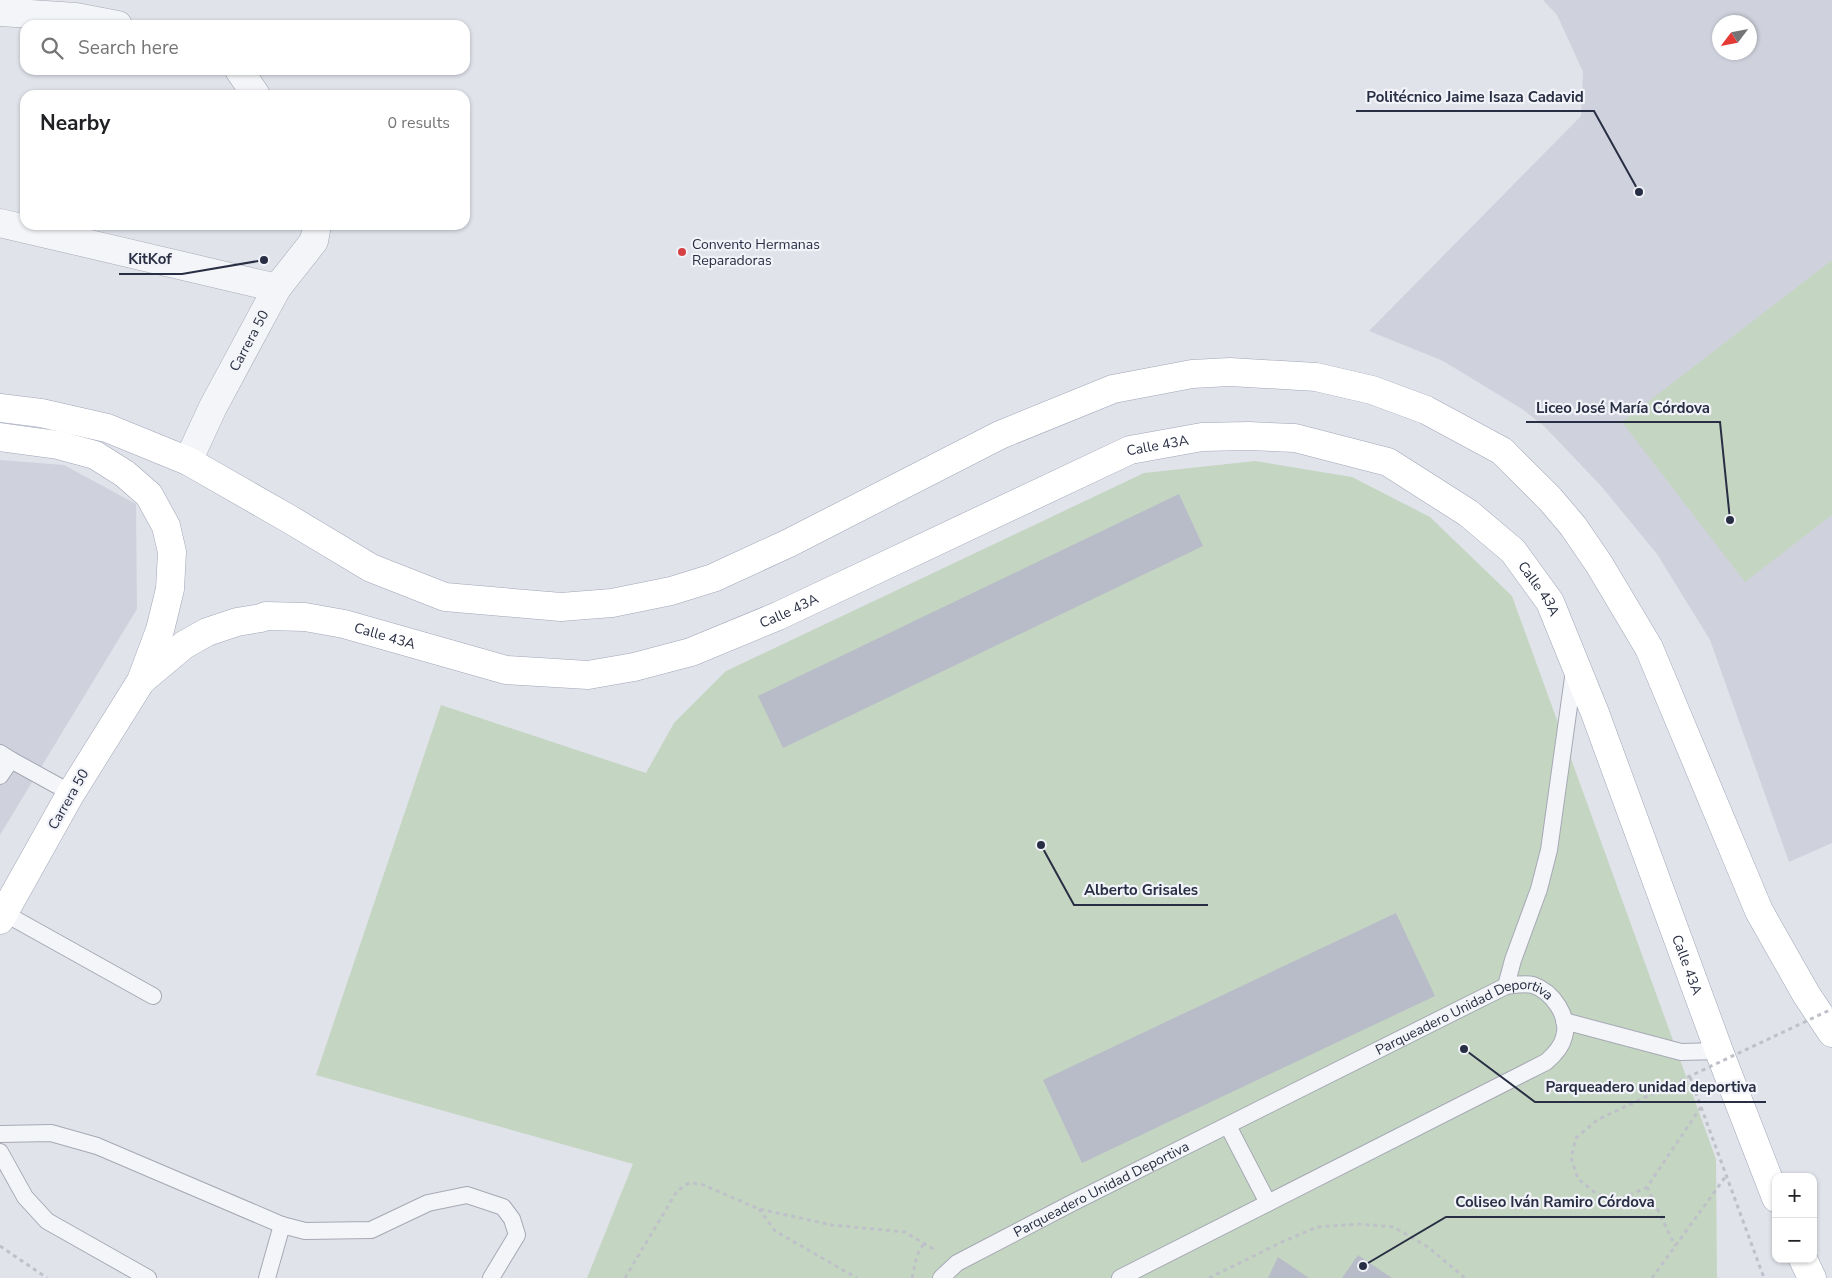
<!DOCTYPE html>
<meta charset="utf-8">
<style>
body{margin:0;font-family:"Nunito Sans",sans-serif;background:#f6f6f6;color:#202124}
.controls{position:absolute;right:15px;bottom:15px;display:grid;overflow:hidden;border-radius:10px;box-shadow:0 1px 4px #0004}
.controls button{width:45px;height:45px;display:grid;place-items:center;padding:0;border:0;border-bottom:1px solid #e0e0e0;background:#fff;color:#202124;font:25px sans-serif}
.compass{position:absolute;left:1712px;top:15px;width:45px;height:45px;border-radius:50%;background:#fff;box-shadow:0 1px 4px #0004;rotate:238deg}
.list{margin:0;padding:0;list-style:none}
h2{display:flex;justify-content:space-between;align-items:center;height:65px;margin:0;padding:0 20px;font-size:21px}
h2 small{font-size:16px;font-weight:400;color:#757577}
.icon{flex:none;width:28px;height:28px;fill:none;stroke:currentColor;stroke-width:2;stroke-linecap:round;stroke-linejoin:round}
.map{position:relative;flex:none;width:1832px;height:1278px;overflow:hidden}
.search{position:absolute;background:#fff;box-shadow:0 1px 4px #0004;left:20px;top:20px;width:450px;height:55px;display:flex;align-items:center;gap:12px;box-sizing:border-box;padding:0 18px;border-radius:15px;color:#757577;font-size:19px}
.panel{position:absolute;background:#fff;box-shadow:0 1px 4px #0004;left:20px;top:90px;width:450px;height:140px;border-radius:15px}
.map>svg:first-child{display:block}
</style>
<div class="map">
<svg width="1832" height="1278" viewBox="0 0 1832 1278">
<rect width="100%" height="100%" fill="#e1e3eb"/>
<g fill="#cfd2dd" fill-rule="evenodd">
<path d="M1543 0H1832V843L1789 862 1710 640 1657 554 1601 486 1544 426 1522 409 1443 361 1369 331 1581 116 1583 72 1557 15ZM1720 22H1750V52H1720Z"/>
<path d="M0 460 64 465 136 504 137 609 0 835Z"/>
</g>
<g fill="#c4d5c2">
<path d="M1832 260V515L1745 582 1622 422Z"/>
<path d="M1255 461 1352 477 1430 517 1512 596 1716 1159 1717 1278H587L633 1164 316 1075 441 705 646 773 674 723 726 671 1144 473Z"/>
</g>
<g fill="#b8bcc8">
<path d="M1179 494 1203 546 783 748 758 696Z"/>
<path d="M1396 913 1435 996 1082 1163 1043 1080Z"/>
<path d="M1358 1255 1392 1278H1342Z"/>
<path d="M1278 1257 1309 1278H1268Z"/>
</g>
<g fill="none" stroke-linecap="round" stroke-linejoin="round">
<defs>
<g id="service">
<path d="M0 753 11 760 71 793"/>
<path d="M0 776 11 760"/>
<path d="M4 913 153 996"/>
<path d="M1506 986 1513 960 1539 889 1549 850 1574 670"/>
<path d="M1564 1021 1681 1052 1719 1051"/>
<path d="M1228 1126 1268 1203"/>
<path d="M0 1134 51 1133 97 1146 282 1225 305 1231 371 1230 428 1203 467 1195 503 1207 512 1219 517 1235 491 1278"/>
<path d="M0 1152 25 1197 47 1221 148 1278"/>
<path d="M267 1278 282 1225"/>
<path id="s1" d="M941 1278 957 1263 1072 1203 1506 986C1514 985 1525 983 1533 985 1553 992 1570 1017 1564 1037 1562 1046 1553 1056 1546 1062L1120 1278"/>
</g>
<g id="minor">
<path d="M0 12 76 17 118 25"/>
<path d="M239 70 256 95"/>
<path d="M0 223 277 288"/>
<path id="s2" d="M188 461 213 407 277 288 314 241 317 225"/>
</g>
<g id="primary">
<path d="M0 408 41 413 107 428 188 461 291 520 371 568 445 597 561 607 612 603 671 591 713 578 789 543 1000 435 1113 389 1192 374 1230 372 1316 377 1372 390 1426 410 1502 451 1550 499 1573 526 1599 564 1649 648 1759 911 1806 994 1832 1033"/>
<path d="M0 437 58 445 95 455 125 474 149 495 166 526 172 552 170 589 160 630 141 681 71 793 0 920"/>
<path id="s3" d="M141 681 184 645 207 632 237 622 261 618 266 616 305 617 344 624 506 670 588 675 634 667 691 652 778 616 1130 450 1202 437 1248 436 1295 438 1388 462 1468 513 1513 551 1550 602 1595 713 1719 1051 1776 1198"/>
<path d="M1803 1259 1812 1278"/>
</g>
</defs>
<use href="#service" stroke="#a6a9b5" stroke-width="18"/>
<use href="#minor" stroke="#a6a9b5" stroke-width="29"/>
<use href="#primary" stroke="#a0a6b7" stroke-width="29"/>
<g stroke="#bfc1c9" stroke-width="3" stroke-dasharray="4 4" stroke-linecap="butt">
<path d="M1690 1077 1764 1278"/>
<path d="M1647 1187 1675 1246"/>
<path d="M759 1209 775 1231 857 1278"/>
<path d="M0 1246 47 1278"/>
<path d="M625 1278 677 1191 689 1183 701 1184 759 1209 832 1225 905 1232 935 1250"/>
<path d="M912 1278 917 1255 924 1243"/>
<path d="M1209 1278 1282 1242 1317 1227 1359 1224 1394 1227 1428 1247 1465 1278"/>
<path d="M1652 1278 1726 1176"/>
</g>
<use href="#service" stroke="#f4f5f8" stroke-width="16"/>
<use href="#minor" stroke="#f4f5f8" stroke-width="28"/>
<use href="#primary" stroke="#fff" stroke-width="28"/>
<path stroke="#bfc1c9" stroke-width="3" stroke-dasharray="4 4" stroke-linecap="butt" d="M1701 1107 1647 1187 1621 1199 1597 1194 1578 1179 1571 1158 1576 1138 1597 1120 1832 1009"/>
</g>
<circle fill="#d54142" stroke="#f1f3f8" stroke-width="2" cx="682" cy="252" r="5"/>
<g text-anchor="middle" stroke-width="4.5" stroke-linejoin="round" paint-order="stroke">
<g font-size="14" fill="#282e43" stroke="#f1f3f8" text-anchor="start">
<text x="692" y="249">Convento Hermanas<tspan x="692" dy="16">Reparadoras</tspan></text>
</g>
<g font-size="14" fill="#282e43" stroke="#f1f3f8">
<text dy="5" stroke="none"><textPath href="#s2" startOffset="135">Carrera 50</textPath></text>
<text dy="5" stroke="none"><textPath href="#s3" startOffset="1090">Calle 43A</textPath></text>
<text dy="5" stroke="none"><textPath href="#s3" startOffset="1524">Calle 43A</textPath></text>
<text dy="5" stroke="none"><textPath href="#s3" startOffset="685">Calle 43A</textPath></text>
<text dy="5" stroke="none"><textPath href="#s3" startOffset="265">Calle 43A</textPath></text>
<text transform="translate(68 799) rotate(-60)" y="5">Carrera 50</text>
<text dy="5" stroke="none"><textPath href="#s3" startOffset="1929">Calle 43A</textPath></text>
<text dy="5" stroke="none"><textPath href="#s1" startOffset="589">Parqueadero Unidad Deportiva</textPath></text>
<text dy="5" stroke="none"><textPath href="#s1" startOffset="184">Parqueadero Unidad Deportiva</textPath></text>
</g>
</g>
<path fill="none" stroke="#282e43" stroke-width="2" d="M1639 192L1594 111H1356M264 260L182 274H119M1730 520L1720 422H1526M1041 845L1074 905H1208M1464 1049L1535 1102H1766M1363 1266L1446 1217H1665"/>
<g fill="#282e43" stroke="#f1f3f8" stroke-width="2">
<circle cx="1639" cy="192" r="5"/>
<circle cx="264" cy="260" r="5"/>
<circle cx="1730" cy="520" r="5"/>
<circle cx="1041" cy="845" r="5"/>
<circle cx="1464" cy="1049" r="5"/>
<circle cx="1363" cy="1266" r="5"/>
</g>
<g font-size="15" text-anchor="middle" font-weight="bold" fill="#282e43" stroke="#f1f3f8" stroke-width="4.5" stroke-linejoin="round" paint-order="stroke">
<text x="1475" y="102">Politécnico Jaime Isaza Cadavid</text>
<text x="150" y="264">KitKof</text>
<text x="1623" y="413">Liceo José María Córdova</text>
<text x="1141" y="895">Alberto Grisales</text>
<text x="1651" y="1092">Parqueadero unidad deportiva</text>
<text x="1555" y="1207">Coliseo Iván Ramiro Córdova</text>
</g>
</svg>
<div class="controls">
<button>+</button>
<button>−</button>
</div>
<svg class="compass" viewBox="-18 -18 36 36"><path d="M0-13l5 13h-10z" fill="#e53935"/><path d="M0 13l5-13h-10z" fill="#757577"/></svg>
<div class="search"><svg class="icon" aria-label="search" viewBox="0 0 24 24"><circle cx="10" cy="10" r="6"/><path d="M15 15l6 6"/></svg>Search here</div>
<section class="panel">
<h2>Nearby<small>0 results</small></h2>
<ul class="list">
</ul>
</section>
</div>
